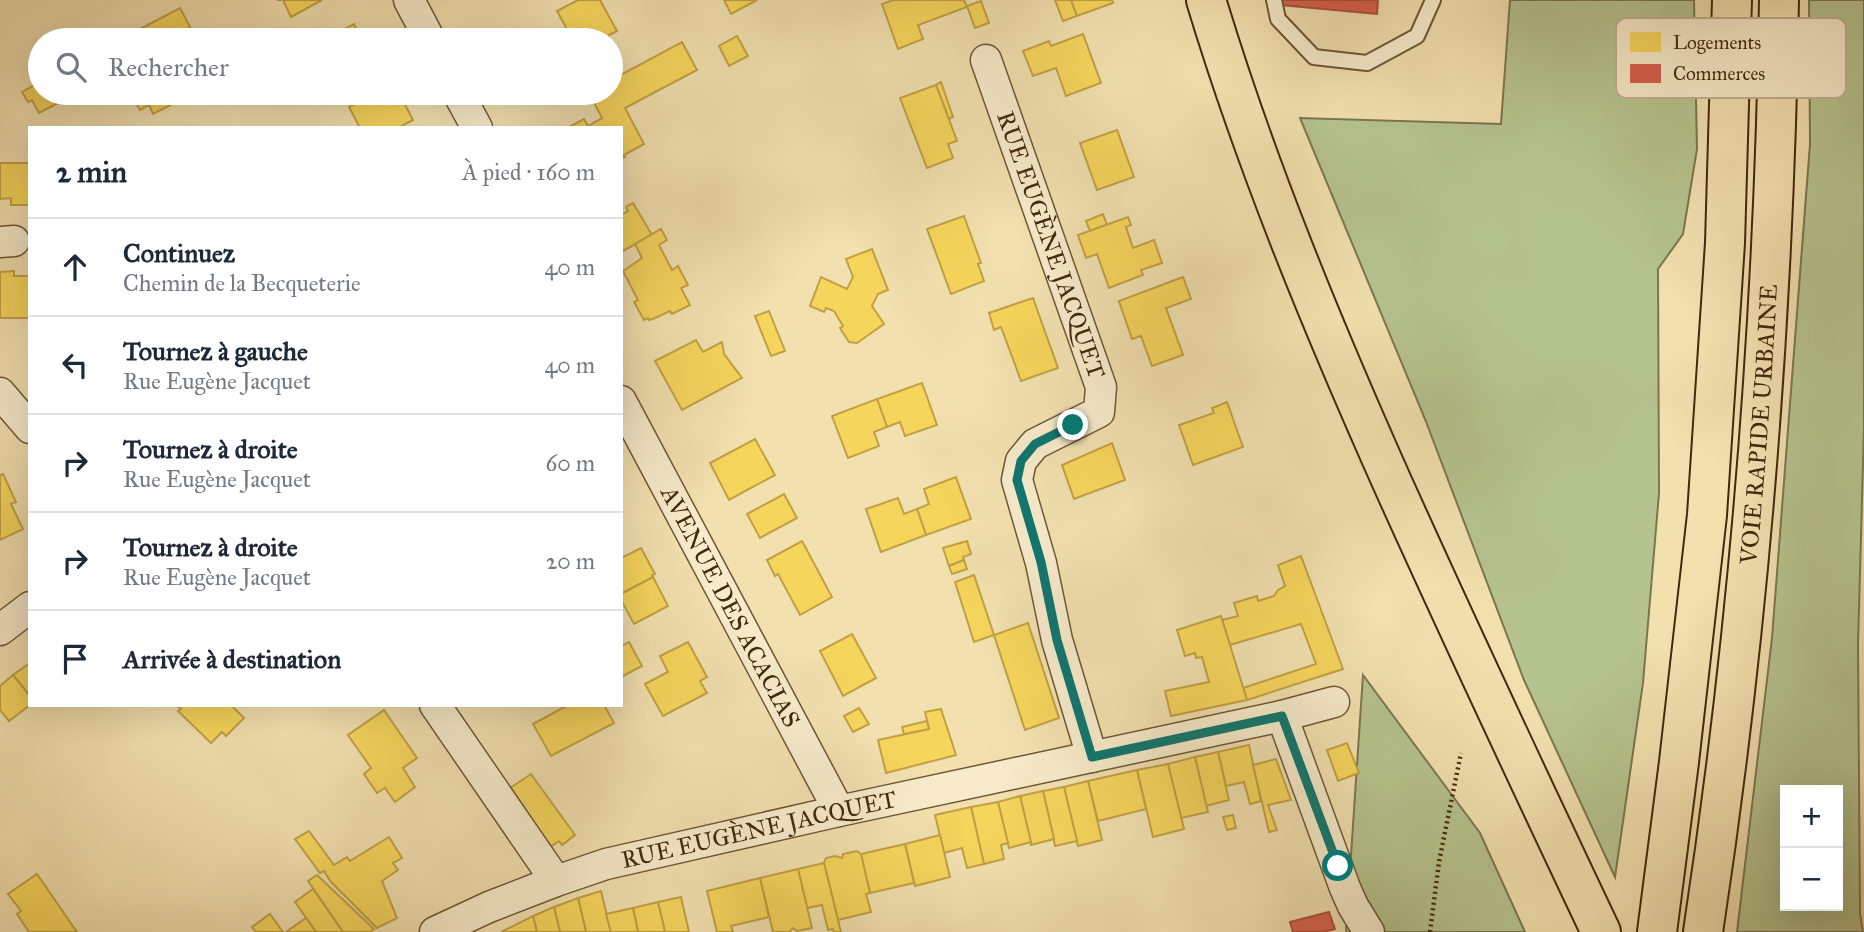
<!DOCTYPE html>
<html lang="fr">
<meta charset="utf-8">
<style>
body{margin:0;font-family:"IM FELL Great Primer",serif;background:#f6f6f7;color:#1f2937}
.controls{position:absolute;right:21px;bottom:21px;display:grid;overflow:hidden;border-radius:0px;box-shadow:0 7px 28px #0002}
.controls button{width:63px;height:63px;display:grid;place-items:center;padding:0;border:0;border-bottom:2px solid #e0e1e3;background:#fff;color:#1f2937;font:35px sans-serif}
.stop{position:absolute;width:21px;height:21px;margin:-16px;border:5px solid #0f766e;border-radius:50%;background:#fff}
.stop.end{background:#0f766e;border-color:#fff;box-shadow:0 2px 7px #0008}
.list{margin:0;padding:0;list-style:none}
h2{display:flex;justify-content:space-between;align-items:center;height:91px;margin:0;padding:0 28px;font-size:30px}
h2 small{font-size:23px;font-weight:400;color:#747a83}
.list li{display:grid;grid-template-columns:46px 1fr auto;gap:21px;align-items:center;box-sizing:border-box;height:98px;padding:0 28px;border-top:2px solid #e0e1e3}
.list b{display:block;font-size:26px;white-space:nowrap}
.list p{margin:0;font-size:23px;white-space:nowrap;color:#747a83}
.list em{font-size:23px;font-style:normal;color:#747a83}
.icon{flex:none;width:38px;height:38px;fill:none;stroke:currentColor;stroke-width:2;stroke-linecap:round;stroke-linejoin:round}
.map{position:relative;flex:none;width:1864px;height:932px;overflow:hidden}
.search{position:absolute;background:#fff;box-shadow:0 7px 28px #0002;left:28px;top:28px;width:595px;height:77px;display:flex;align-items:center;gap:18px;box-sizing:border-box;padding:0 24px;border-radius:38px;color:#747a83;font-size:26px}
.panel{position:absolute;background:#fff;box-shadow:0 7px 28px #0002;left:28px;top:126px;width:595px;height:581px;border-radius:0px}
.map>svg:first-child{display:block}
</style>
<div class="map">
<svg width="1864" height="932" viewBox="0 0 1864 932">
<rect width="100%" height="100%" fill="#f2e0af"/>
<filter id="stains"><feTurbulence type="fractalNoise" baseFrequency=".00286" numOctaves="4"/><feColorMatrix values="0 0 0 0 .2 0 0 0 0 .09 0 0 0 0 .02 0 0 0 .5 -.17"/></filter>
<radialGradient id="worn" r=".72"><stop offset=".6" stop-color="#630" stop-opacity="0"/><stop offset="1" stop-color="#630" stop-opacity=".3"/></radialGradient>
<g fill="#b5c38f" stroke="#7c764e" stroke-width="2" fill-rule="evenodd">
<path d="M1510 0H1694L1697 149 1683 234 1658 269 1659 493 1643 683 1615 877 1524 680 1425 419 1300 118 1501 124Z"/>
<path d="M1809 0H1864V428L1858 645 1860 914 1863 932H1737L1772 638 1810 144ZM1838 790V906H1785V790Z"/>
<path d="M1363 675 1480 833 1525 932H1347L1346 930Z"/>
</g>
<g fill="#f6d55c" stroke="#c0a144" stroke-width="2">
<path d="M277 0H322L291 17 283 0Z"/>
<path d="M578 0H600L617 31 600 40H552L568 31 557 11Z"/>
<path d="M724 0H757L731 14Z"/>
<path d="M893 0H964L967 7 918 25 923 39 898 49 882 4Z"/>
<path d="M1055 0H1071L1077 16 1063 21Z"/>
<path d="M1071 0H1112L1113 3 1077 16Z"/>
<path d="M981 1 989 23 975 28 967 6Z"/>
<path d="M180 8 191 29 170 40H119Z"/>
<path d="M354 24 362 40H324Z"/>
<path d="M1083 34 1101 83 1066 96 1056 68 1033 76 1023 51 1049 41 1051 46Z"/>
<path d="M737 36 748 56 729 66 719 46Z"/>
<path d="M682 42 697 70 625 108 644 144 624 155 625 157 621 159V128H567L584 119 588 126 602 118 589 93H611V80Z"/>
<path d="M40 82V93H55L60 102 39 113 32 100 28 102 22 92Z"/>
<path d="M941 82 953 117 949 119 936 85Z"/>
<path d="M936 85 957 141 948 144 953 158 927 168 900 98Z"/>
<path d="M113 93H194L153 114 149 105 140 110 135 102Z"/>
<path d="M377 93H399L413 120 398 128H360L349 107Z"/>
<path d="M1117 130 1134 177 1097 190 1080 143Z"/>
<path d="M0 163H30V205H11V198L0 199Z"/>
<path d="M633 203 652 235 621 252V215L628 211 626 207Z"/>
<path d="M1103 214 1107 225 1090 231 1086 221Z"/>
<path d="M964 216 981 263 978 264 984 281 951 294 927 229Z"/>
<path d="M1128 217 1131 225 1126 227 1133 248 1154 240 1162 263 1141 270 1143 275 1109 288 1097 254 1086 258 1078 235Z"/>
<path d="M661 229 667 240 659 245 672 270 678 266 688 285 681 288 690 305 672 314 670 311 655 318 649 320 648 318 644 320 634 302 638 300 623 271 642 258 635 244Z"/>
<path d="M872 249 888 290 878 294 872 306 884 324 857 343 849 342 840 328 843 326 834 311 826 308 824 312 810 306 821 277 847 289 853 277 846 259Z"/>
<path d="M14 271V276H30V318H0V272Z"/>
<path d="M1183 277 1191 299 1166 308 1183 355 1152 366 1141 336 1132 339 1119 301Z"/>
<path d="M1033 298 1058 368 1021 381 1001 327 994 330 989 313Z"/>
<path d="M769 311 785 351 771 356 755 316Z"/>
<path d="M696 340 703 352 722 342 724 354 742 378 682 410 655 361Z"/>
<path d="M922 383 937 425 905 436 900 422 887 427 877 399Z"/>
<path d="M877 399 887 427 874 432 879 446 848 458 832 416Z"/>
<path d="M1227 402 1243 447 1193 465 1179 425 1214 413 1212 408Z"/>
<path d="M755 439 775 475 729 500 710 463Z"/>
<path d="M1112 443 1125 480 1074 499 1062 465Z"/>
<path d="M3 474 16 502 11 504 23 529 0 540V475Z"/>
<path d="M956 477 971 519 926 535 917 509 929 504 924 489Z"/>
<path d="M784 494 797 518 760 538 747 514Z"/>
<path d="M898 498 904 514 917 509 926 535 881 552 866 509Z"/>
<path d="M802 541 832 597 800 615 778 574 775 576 767 560Z"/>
<path d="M967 541 971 554 963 557 964 560 949 566 943 548Z"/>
<path d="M641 548 655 574 652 575 653 577 621 594V558Z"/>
<path d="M1301 556 1343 669 1247 700 1243 688 1316 664 1301 624 1230 645 1222 620 1238 616 1234 603 1257 596 1258 601 1274 596 1278 590 1285 586 1278 565Z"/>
<path d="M964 560 967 569 952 574 949 566Z"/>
<path d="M974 575 994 635 974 642 955 582Z"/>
<path d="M653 577 668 606 634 624 621 600V594Z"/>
<path d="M1221 616 1247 700 1171 716 1165 691 1209 682 1202 657 1196 658 1195 653 1185 656 1177 630Z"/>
<path d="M1028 623 1059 718 1025 730 994 635Z"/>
<path d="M852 634 876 678 843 696 820 651Z"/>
<path d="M629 642 642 666 621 677V646Z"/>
<path d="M688 642 707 677 700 681 707 693 663 716 645 684 668 672 660 656Z"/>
<path d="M30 663V696L13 675Z"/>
<path d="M13 675 30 696V705L9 721 0 710V686Z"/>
<path d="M176 705H231L244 718 226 736 222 732 211 743 178 711 181 709Z"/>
<path d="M568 705H604L614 723 551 756 533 724Z"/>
<path d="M859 708 869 724 853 732 844 716Z"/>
<path d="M941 709 956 755 886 773 878 740 929 729 925 712Z"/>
<path d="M384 710 417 758 403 768 415 787 395 802 385 788 377 793 364 774 371 768 348 735Z"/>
<path d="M927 721 929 729 904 734 902 727Z"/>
<path d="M1347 743 1359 773 1338 781 1327 750Z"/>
<path d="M1249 745 1261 801 1250 804 1244 782 1226 786 1218 752Z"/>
<path d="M1218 752 1229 800 1206 806 1195 757Z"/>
<path d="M1195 757 1208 812 1181 818 1168 764Z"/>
<path d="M1276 759 1291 800 1268 805 1277 830 1269 832 1253 765Z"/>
<path d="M1168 764 1184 829 1153 837 1137 770Z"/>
<path d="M1137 770 1146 809 1098 821 1088 781Z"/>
<path d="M531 774 575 835 562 845 559 841 549 848 507 790Z"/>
<path d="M1088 781 1102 840 1078 846 1064 787Z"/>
<path d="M1064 787 1077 841 1055 846 1043 791Z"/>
<path d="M1043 791 1054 839 1031 845 1020 796Z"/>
<path d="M1020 796 1031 842 1009 848 998 802Z"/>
<path d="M998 802 1008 843 1001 845 1004 859 984 864 971 807Z"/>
<path d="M971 807 984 864 967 868 962 848 944 853 935 815Z"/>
<path d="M1233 815 1236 828 1227 830 1223 817Z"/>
<path d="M309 831 334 865 347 857 350 861 389 837 402 858 393 863 398 870 382 881 397 918 377 928 331 882 324 871 320 873 295 839Z"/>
<path d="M940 835 950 877 915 886 905 844Z"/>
<path d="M905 844 914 883 870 893 861 854Z"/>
<path d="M857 851 861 854 870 893 866 894 871 912 838 920 824 863 826 858 835 856 842 858 843 854Z"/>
<path d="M824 863 838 920 841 932H834L833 929 828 930 822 905 807 908 798 869Z"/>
<path d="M798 869 812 928 797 931 793 928 789 932H773L760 878Z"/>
<path d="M37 874 77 932H29L17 914 21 911 8 894Z"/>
<path d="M317 875 374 929 370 932H343L308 881Z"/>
<path d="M760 878 769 917 731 926 733 932H717L707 891Z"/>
<path d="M313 889 343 932H316L295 902Z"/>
<path d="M601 891 611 932H586L578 898Z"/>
<path d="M681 897 689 932H665L658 902Z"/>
<path d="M578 898 586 932H560L554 907Z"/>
<path d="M658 902 665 932H638L633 908Z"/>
<path d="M554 907 560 932H537L533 916Z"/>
<path d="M633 908 638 932H611L606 914Z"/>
<path d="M270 914 283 932H256L252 927Z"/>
<path d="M533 916 537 932H501Z"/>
<path d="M306 918 316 932H286Z"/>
</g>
<g fill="#d6604d" stroke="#aa4f3a" stroke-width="2">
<path d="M1281 0H1378L1377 14 1281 5Z"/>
<path d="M1329 912 1335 929 1323 932H1293L1290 922Z"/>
</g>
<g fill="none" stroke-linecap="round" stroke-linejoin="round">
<defs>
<path id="service" d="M1274 0 1278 19 1314 57 1367 63 1417 36 1433 0"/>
<g id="minor">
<path d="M409 0 430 40"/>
<path id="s1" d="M986 60 1101 387 1099 412 1035 444 1021 461 1017 480 1041 563 1057 640 1092 757"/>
<path d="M458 93 477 128"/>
<path d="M0 242 14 241"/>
<path d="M0 393 30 428"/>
<path id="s2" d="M621 401 839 811"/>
<path d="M0 630 30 607"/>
<path d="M435 705 556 881"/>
<path d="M1282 716 1345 888 1353 906 1369 932"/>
<path id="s3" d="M435 932 489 907 556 881 606 864 839 811 1282 716 1334 702"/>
</g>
<g id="trunk">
<path d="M1657 932 1679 762 1707 515 1725 243 1732 0"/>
<path id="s4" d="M1703 932C1750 624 1774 312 1779 0"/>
</g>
<path id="motorway" d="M1206 0C1256 165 1322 325 1392 482 1460 633 1530 782 1601 932"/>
</defs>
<use href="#service" stroke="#6e5635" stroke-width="18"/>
<use href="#minor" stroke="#6e5635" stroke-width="33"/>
<use href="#trunk" stroke="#42280c" stroke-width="42"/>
<use href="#motorway" stroke="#42280c" stroke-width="42"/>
<path stroke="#42280c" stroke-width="4.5" stroke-dasharray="2 3.5" stroke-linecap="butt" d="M1430 932 1439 862 1461 753"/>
<use href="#service" stroke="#f7ebcb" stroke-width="14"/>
<use href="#minor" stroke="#f7ebcb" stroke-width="30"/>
<use href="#trunk" stroke="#f2e0af" stroke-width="38"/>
<use href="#motorway" stroke="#f2e0af" stroke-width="38"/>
</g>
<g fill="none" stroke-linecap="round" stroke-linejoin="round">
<path stroke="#0f766e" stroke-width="9" d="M1073 425 1035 444 1021 461 1017 480 1041 562 1057 640 1092 757 1282 716 1338 866"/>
</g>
<g text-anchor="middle" stroke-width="7" stroke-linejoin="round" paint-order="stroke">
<g font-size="24" fill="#42280c" stroke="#f7ebcb">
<text dy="8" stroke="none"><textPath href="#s1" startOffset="196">RUE EUGÈNE JACQUET</textPath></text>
<text dy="8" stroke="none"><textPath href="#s4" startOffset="511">VOIE RAPIDE URBAINE</textPath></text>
<text dy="8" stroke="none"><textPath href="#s2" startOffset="233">AVENUE DES ACACIAS</textPath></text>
<text dy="8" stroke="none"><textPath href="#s3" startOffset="341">RUE EUGÈNE JACQUET</textPath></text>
</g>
</g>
<rect x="1616" y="18" width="230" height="80" rx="10" fill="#f7ebcb" stroke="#c1b092" stroke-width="2"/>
<rect x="1630" y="32" width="31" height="20" fill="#f6d55c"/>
<rect x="1630" y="64" width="31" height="19" fill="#d6604d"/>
<g font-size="19" fill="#42280c">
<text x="1673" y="49">Logements</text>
<text x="1673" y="80">Commerces</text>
</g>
<rect width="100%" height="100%" filter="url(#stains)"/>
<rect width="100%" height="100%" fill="url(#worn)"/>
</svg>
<div class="controls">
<button>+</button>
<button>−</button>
</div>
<div class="stop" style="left:1338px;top:866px"></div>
<div class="stop end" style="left:1073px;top:425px"></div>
<div class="search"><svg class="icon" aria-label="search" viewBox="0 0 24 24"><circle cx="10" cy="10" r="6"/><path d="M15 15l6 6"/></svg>Rechercher</div>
<section class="panel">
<h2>2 min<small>À pied · 160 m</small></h2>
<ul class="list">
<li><svg class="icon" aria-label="ahead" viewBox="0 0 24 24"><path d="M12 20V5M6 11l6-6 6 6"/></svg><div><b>Continuez</b><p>Chemin de la Becqueterie</p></div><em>40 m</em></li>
<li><svg class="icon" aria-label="left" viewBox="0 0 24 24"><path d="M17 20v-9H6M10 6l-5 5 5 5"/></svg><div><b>Tournez à gauche</b><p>Rue Eugène Jacquet</p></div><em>40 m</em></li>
<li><svg class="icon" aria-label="right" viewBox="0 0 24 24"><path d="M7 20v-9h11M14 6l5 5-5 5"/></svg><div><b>Tournez à droite</b><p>Rue Eugène Jacquet</p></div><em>60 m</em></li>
<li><svg class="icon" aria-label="right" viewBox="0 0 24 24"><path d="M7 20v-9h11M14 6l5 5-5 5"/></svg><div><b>Tournez à droite</b><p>Rue Eugène Jacquet</p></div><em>20 m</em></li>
<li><svg class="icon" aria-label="arrive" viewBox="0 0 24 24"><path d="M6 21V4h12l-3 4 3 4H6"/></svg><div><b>Arrivée à destination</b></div></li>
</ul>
</section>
</div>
